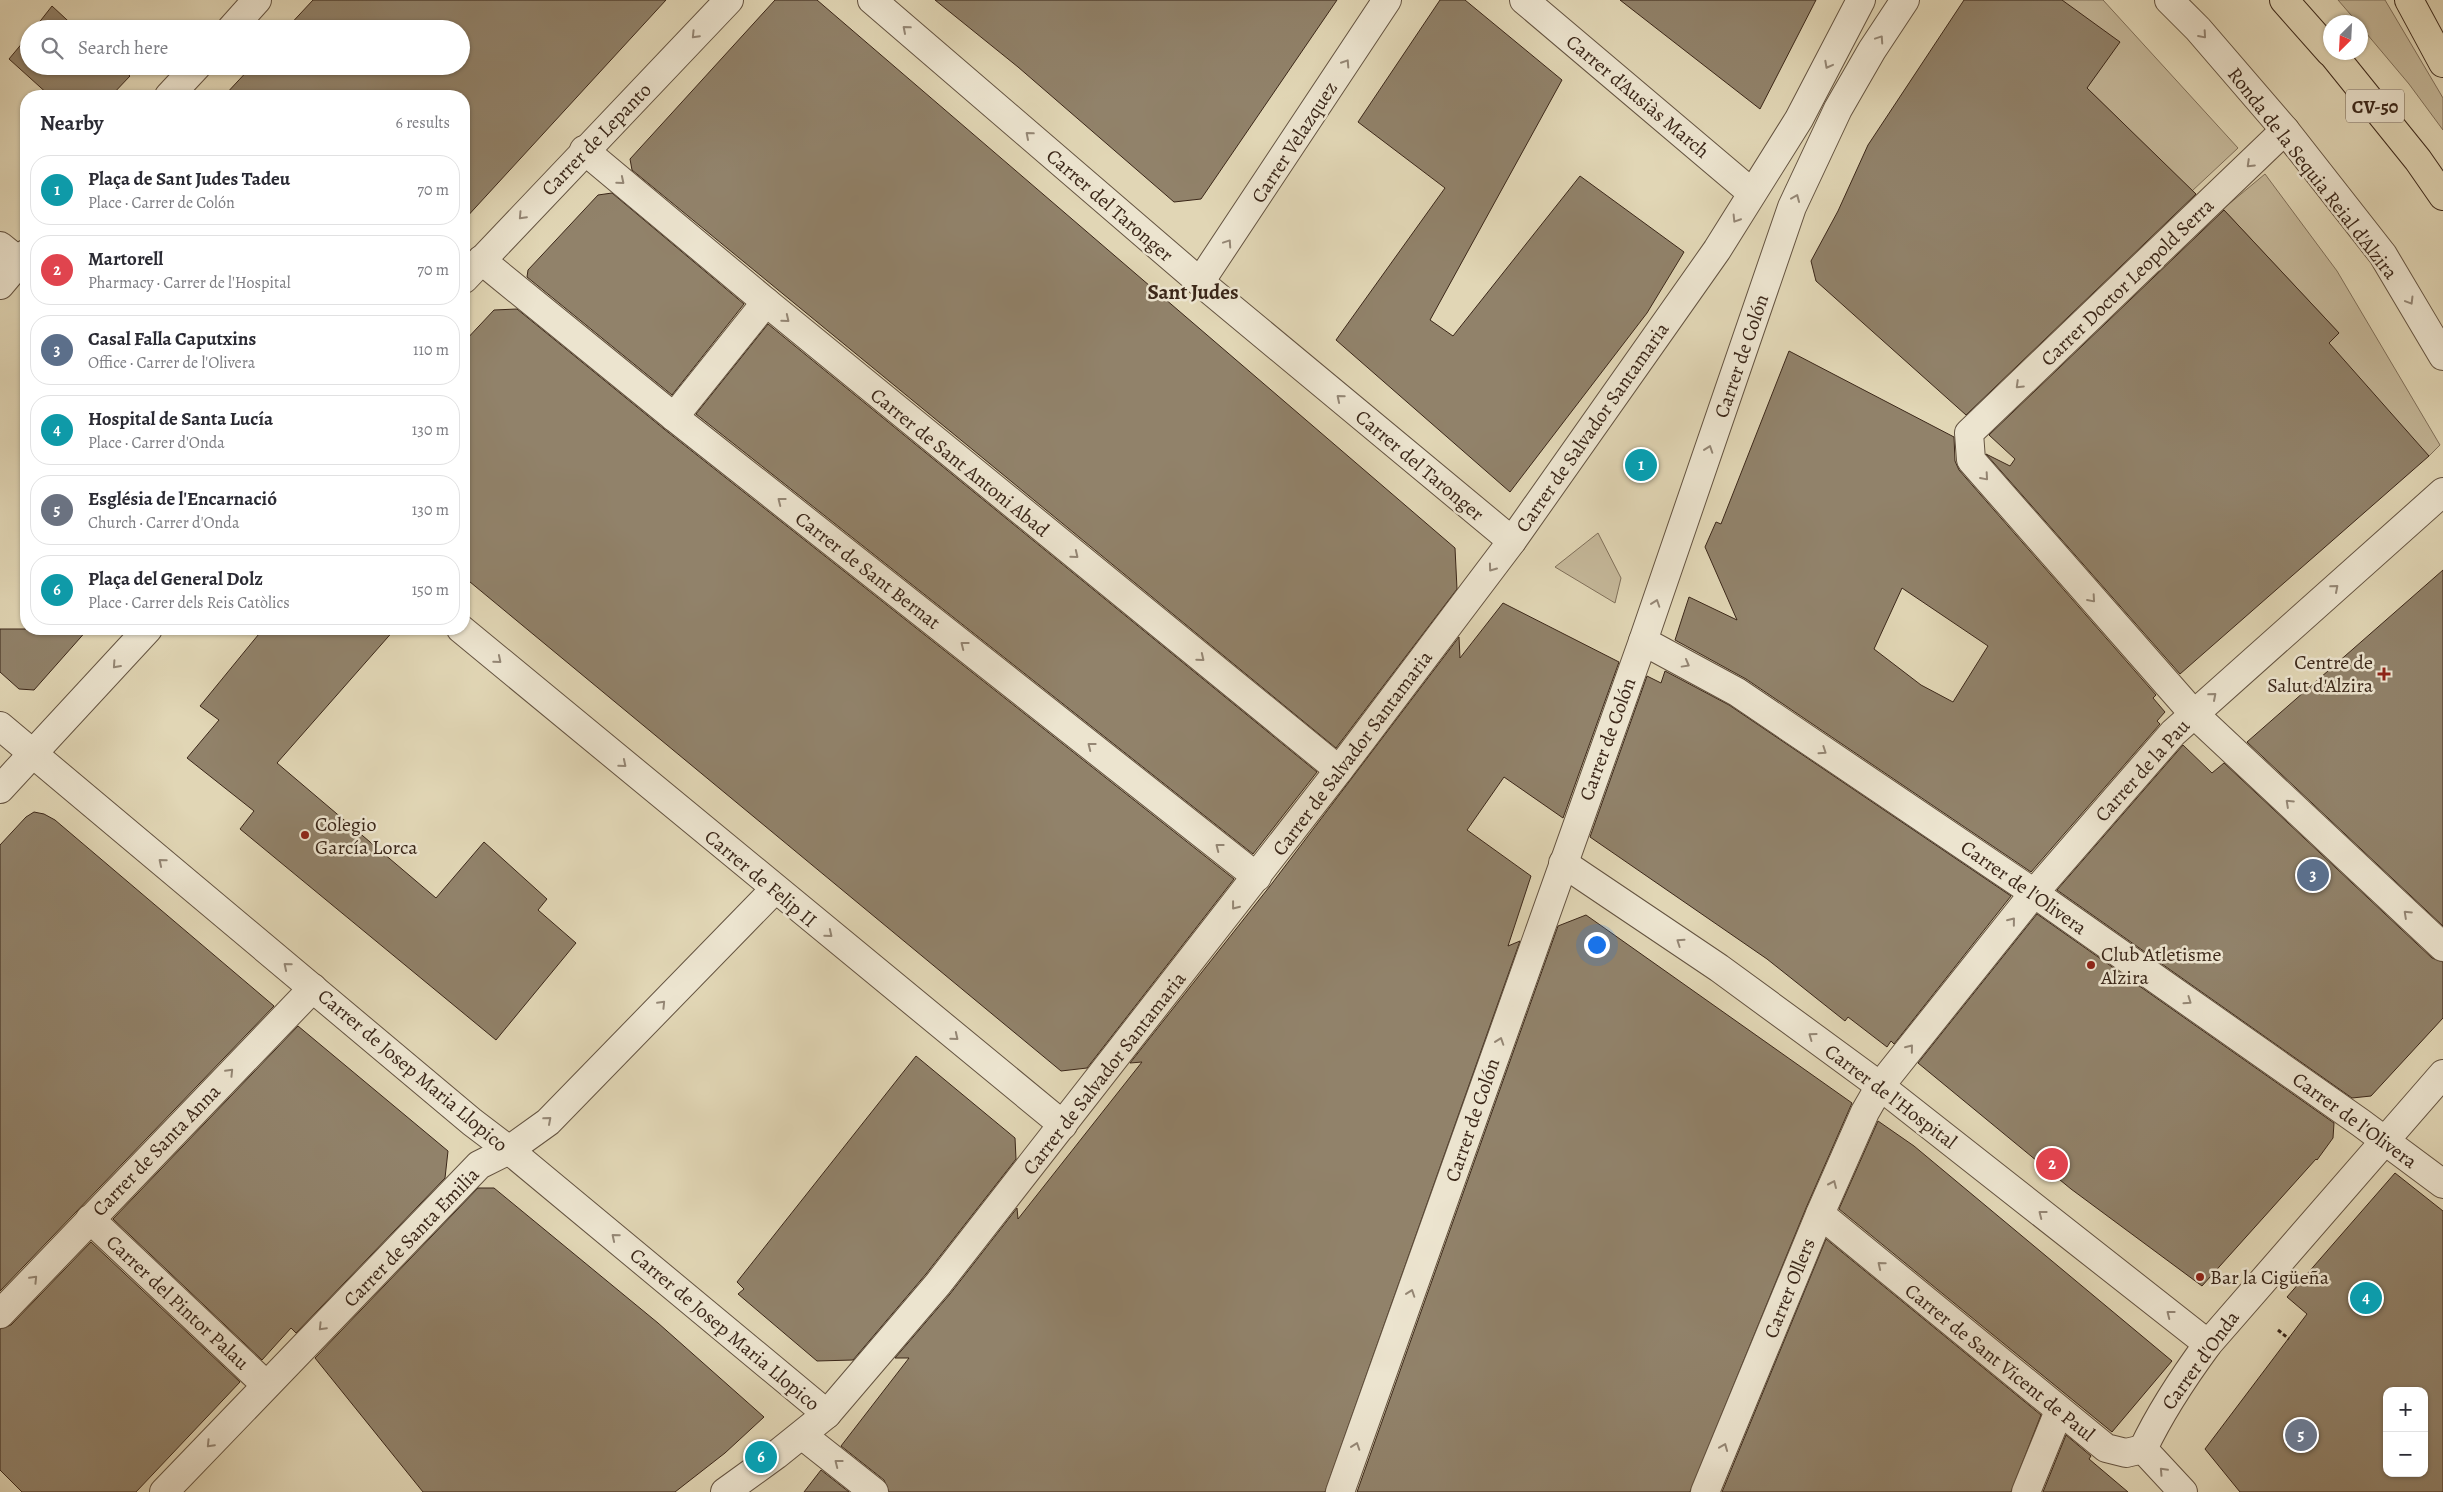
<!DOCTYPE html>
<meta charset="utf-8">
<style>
body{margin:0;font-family:Alegreya,serif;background:#f2f2f3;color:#2b2b33}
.controls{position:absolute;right:15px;bottom:15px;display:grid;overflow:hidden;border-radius:10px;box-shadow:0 1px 4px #0004}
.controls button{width:45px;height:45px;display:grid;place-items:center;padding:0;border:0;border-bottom:1px solid #e1e1e2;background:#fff;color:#2b2b33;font:25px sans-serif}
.compass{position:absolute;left:2323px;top:15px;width:45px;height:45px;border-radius:50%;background:#fff;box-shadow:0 1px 4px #0004;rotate:204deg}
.you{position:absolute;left:1596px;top:944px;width:18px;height:18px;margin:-12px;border:4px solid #fff;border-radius:50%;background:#1a73e8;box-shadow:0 0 0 8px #1a73e833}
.badge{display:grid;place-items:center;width:32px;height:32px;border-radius:50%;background:#db2777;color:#fff;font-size:16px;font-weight:700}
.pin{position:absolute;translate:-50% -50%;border:2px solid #fff;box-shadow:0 1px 5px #0006}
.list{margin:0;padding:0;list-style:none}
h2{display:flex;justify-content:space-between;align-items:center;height:65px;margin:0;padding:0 20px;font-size:21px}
h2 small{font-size:16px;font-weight:400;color:#7c7c81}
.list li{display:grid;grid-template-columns:32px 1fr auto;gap:15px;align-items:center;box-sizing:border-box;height:70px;margin:0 10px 10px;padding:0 10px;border:1px solid #e1e1e2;border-radius:20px}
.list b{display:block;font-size:19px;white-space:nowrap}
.list p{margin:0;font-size:16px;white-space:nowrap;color:#7c7c81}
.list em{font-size:16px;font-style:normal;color:#7c7c81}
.icon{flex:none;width:28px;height:28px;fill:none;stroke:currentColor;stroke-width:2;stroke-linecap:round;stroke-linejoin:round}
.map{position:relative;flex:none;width:2443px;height:1492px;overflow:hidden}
.search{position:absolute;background:#fff;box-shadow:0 1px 4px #0004;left:20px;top:20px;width:450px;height:55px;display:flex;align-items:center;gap:12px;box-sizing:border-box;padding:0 18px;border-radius:28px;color:#7c7c81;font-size:19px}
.panel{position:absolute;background:#fff;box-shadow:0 1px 4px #0004;left:20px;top:90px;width:450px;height:545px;border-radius:20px}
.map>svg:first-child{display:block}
</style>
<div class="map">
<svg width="2443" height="1492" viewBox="0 0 2443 1492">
<rect width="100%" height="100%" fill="#e1d6b5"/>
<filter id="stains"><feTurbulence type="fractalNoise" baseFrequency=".004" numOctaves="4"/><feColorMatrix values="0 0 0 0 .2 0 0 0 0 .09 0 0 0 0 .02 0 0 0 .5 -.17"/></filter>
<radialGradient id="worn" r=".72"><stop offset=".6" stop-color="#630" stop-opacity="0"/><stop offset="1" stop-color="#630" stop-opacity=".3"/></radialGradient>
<g fill="#c5b89a" stroke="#80705a">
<path d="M2062 0H2103L2238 148 2192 191 2087 88Z"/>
<path d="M2338 0H2385L2443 98V130L2409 84 2361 27 2360 22H2357Z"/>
<path d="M2265 174 2337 271 2440 445 2429 456 2227 441 2339 333 2223 209Z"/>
<path d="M1598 533 1621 578 1615 603 1555 567Z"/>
</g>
<g fill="#91826a" stroke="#3b2719" fill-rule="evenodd">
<path d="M313 0H666L464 220V96H224L252 66H461V29H286Z"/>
<path d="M775 0H817L1455 548 1457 589 1336 748 632 170 630 159Z"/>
<path d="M935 0H1337L1201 199 1174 202 1018 67Z"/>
<path d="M1440 0H1465L1562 80 1430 320 1453 336 1580 176 1684 252 1647 313 1510 492 1336 340 1445 188 1358 122Z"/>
<path d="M1620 0H1816L1760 109Z"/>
<path d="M1964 0H2062L2120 42 2087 88 2196 194 1966 415 1816 281 1811 261 1838 211 1868 145Z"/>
<path d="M52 6 66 19 77 29H34Z"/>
<path d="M29 35V66H119L130 76 111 96H50L9 59Z"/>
<path d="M612 193 744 304 672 395 527 277 528 270 598 195Z"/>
<path d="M2224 210 2339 333 2329 343 2429 456 2180 674 1986 454 2010 466 2015 459 1989 435Z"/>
<path d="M517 309 664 429 1234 879 1087 1068 1061 1071 464 577V342L494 310Z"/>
<path d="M768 324 1317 772 1253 854 696 414Z"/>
<path d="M1789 351 1954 437 1955 461 1959 470 2156 695 2153 698 2165 712 2157 721 2160 724 2031 872 1746 679 1675 640 1689 597 1737 620 1705 547 1716 522 1721 524ZM1902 588 1988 646 1953 702 1921 685 1874 649Z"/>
<path d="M2443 570V926L2247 742Z"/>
<path d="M1503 603 1619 662 1563 818 1504 777 1467 830 1531 876 1508 946 1520 941 1325 1492H889L884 1480 841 1446 909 1358H895L950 1294 1017 1208 1018 1219 1142 1062 1130 1063 1270 886 1459 637 1460 658Z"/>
<path d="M0 629H88L34 690 19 689 0 672Z"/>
<path d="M263 629H395L277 763 436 898 484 842 547 899 538 910 576 943 496 1040 240 829 254 811 187 758 219 720 200 706Z"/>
<path d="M1665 671 1729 705 2011 896 1894 1044 1891 1041 1887 1047 1848 1017 1845 1021 1767 959 1590 837 1647 676 1661 683Z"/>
<path d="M2183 745 2212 773 2224 763 2432 958 2443 962V1018L2371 1096 2352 1098 2057 890Z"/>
<path d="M34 812 44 814 55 820 274 1006 0 1291V845L26 817Z"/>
<path d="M2037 914 2334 1123 2333 1138 2317 1160 2316 1159 2202 1286 2071 1189 1918 1063Z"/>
<path d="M1586 915 1852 1103 1806 1208 1690 1492H1357L1558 926Z"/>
<path d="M298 1026 448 1151 445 1178 296 1333 291 1328 262 1360 113 1219Z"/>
<path d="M916 1056 1015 1138 1016 1159 926 1274 853 1360 817 1361 738 1294 744 1289 737 1282Z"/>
<path d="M1878 1121 1914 1146 2172 1361 2112 1432 1839 1209Z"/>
<path d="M2395 1173 2443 1211V1492H2240L2205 1449 2307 1314 2287 1297ZM2387 1391H2424V1473H2387Z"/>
<path d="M478 1188H494L658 1323 764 1417 725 1453 675 1492H423L315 1358Z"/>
<path d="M1826 1239 2041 1415 2011 1492H1722Z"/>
<path d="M91 1242 240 1382 136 1492H22L0 1470V1329L11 1325Z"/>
<path d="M2066 1435 2091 1456 2089 1459 2128 1492H2043Z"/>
<path d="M821 1470 849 1492H804Z"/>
</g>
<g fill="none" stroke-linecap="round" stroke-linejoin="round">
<defs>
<g id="street">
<path d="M872 0 1200 282 1512 541"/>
<path d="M1524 0 1752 193"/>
<path d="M2169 0 2198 29 2285 130 2383 255 2443 356"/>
<path d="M231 29 257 0"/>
<path d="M169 96 197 66"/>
<path d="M2285 130 1969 433 1971 460 2193 713 2443 947"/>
<path d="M584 150 766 302 1339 770"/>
<path d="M0 246 26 267"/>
<path d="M481 260 674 417 1257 877"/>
<path d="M464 279 729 0"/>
<path d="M1200 282 1387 0"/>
<path d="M0 285 26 254"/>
<path d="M674 417 766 302"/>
<path d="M461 629 1063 1125"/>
<path d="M1643 641 1737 692 2034 893 2361 1123 2443 1184"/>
<path d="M0 726 472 1122 509 1150 827 1414"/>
<path d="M0 789 148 629"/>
<path d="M1563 863 1719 968 1880 1086 2208 1344"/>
<path d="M1820 1214 2106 1448 2126 1453 2143 1449"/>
<path d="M90 1219 266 1385"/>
<path d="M0 1314 313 988"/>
<path d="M802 1435 874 1492"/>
<path d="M2143 1449C2161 1411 2183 1378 2208 1344L2443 1074"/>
<path d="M2143 1449 2183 1492"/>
<path d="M164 1492 479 1165 509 1150 548 1122 775 889"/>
<path d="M725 1492 776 1455 827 1414 938 1284 1339 770 1512 541 1717 250 1799 119 1861 0"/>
<path d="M1340 1492 1643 641 1792 207 1838 109 1872 50 1905 0"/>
<path d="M1705 1492 1820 1214 1865 1112 1880 1086 2034 893 2173 733 2443 492"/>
<path d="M2026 1492 2059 1411"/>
</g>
<g id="primary">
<path d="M2284 0 2330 52"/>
<path d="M2409 0 2443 63"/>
<path d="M2331 52 2418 160 2443 196"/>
</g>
</defs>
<use href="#street" stroke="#645340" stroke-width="30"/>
<use href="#primary" stroke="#3b2719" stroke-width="30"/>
<path stroke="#3b2719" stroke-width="3" stroke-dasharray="4 2.5" stroke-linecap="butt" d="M2278 1330 2289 1339"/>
<use href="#street" stroke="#ece4cf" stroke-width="28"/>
<use href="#primary" stroke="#e1d6b5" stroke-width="28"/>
</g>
<defs><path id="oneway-chevron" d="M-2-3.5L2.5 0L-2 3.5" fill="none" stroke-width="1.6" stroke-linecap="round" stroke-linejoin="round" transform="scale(1.25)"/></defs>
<g stroke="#948674">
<use href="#oneway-chevron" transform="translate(906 29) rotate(-139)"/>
<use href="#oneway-chevron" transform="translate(695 35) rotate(134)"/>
<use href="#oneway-chevron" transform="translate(2203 35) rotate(49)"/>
<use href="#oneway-chevron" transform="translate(1880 39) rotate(-56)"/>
<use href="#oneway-chevron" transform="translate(1346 63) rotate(-57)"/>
<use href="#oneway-chevron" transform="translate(1828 65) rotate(118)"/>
<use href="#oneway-chevron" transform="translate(1029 135) rotate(-139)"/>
<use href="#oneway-chevron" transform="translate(2250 164) rotate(136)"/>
<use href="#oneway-chevron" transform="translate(621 181) rotate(40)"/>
<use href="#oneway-chevron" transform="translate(1796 198) rotate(-67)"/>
<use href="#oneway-chevron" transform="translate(522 216) rotate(133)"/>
<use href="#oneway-chevron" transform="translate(1736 219) rotate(122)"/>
<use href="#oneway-chevron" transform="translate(1228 243) rotate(-56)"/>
<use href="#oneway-chevron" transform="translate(2410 301) rotate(59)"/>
<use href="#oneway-chevron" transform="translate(786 319) rotate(39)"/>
<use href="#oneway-chevron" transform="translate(2019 385) rotate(136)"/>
<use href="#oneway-chevron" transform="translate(1340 398) rotate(-140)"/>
<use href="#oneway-chevron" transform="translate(1709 449) rotate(-71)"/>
<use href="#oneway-chevron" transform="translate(1985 477) rotate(49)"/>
<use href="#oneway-chevron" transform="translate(781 501) rotate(-142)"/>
<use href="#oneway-chevron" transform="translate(1075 555) rotate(39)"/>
<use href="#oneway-chevron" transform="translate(1492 568) rotate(126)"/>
<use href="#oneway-chevron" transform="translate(2335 588) rotate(-41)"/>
<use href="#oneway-chevron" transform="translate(2092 599) rotate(49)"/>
<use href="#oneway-chevron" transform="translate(1656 603) rotate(-71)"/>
<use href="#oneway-chevron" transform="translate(964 645) rotate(-142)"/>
<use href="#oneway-chevron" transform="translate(1201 658) rotate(39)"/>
<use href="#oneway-chevron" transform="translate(498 660) rotate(40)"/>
<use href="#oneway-chevron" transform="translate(1686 664) rotate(29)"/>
<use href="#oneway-chevron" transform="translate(116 665) rotate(132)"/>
<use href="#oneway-chevron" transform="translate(2213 696) rotate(-41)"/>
<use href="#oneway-chevron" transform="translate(1091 746) rotate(-142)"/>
<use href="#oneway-chevron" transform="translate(1823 751) rotate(34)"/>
<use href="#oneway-chevron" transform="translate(623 764) rotate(40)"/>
<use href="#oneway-chevron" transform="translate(2289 803) rotate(-137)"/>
<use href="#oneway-chevron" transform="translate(1219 847) rotate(-142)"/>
<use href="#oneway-chevron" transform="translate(162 862) rotate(-140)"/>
<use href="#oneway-chevron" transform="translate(1235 906) rotate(128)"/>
<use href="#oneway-chevron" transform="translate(2407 914) rotate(-137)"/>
<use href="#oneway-chevron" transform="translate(2012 921) rotate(-51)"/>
<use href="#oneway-chevron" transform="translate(829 934) rotate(39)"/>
<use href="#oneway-chevron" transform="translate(1680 942) rotate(-146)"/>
<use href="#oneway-chevron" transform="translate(287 966) rotate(-140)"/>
<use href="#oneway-chevron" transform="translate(2188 1001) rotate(35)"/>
<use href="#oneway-chevron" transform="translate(662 1004) rotate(-46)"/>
<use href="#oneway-chevron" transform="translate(1812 1036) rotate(-144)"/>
<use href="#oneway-chevron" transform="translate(955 1037) rotate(39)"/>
<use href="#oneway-chevron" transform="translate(1500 1041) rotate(-71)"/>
<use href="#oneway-chevron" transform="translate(1910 1048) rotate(-51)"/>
<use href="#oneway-chevron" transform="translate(230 1072) rotate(-46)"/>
<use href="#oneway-chevron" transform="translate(548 1120) rotate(-41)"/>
<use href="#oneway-chevron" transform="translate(1833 1184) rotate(-66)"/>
<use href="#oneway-chevron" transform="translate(2042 1214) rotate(-142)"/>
<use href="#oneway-chevron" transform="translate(615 1237) rotate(-140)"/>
<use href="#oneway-chevron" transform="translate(1881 1265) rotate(-141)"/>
<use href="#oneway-chevron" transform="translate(34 1279) rotate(-46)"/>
<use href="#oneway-chevron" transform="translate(1411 1293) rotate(-71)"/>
<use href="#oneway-chevron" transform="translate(2170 1314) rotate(-142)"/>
<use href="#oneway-chevron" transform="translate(322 1327) rotate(134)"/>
<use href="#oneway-chevron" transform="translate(210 1444) rotate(134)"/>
<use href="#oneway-chevron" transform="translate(1356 1446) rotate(-71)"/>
<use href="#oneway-chevron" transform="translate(1724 1447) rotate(-68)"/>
<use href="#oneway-chevron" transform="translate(838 1463) rotate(-142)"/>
<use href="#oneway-chevron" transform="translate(2163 1471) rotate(-133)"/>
</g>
<g fill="#8f2418" stroke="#ece4cf" stroke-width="2">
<path d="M2381.5 666.5h5v5h5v5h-5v5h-5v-5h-5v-5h5z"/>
<circle cx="305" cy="835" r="5"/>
<circle cx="2091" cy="965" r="5"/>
<circle cx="2200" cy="1277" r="5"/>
</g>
<g text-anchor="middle" stroke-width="5" stroke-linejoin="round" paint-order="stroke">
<rect fill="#ece4cf" stroke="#706050" stroke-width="1" x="2346" y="89.5" width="58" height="33" rx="4"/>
<g font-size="19" font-weight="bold" fill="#3b2719">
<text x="2375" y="113">CV-50</text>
</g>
<g font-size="20" fill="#3b2719" stroke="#ece4cf">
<text transform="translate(1638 96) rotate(40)" y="7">Carrer d'Ausiàs March</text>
<text transform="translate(596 139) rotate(-46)" y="7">Carrer de Lepanto</text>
<text transform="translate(1294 142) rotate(-57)" y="7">Carrer Velazquez</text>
<text transform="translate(2313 173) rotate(52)" y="7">Ronda de la Sequia Reial d'Alzira</text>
<text transform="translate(1110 205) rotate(41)" y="7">Carrer del Taronger</text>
<text transform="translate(2127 282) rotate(-44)" y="7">Carrer Doctor Leopold Serra</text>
<text transform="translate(1741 356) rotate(-71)" y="7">Carrer de Colón</text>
<text transform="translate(1592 427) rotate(-55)" y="7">Carrer de Salvador Santamaria</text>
<text transform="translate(960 462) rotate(39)" y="7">Carrer de Sant Antoni Abad</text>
<text transform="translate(1420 465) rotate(40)" y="7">Carrer del Taronger</text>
<text transform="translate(868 570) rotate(38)" y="7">Carrer de Sant Bernat</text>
<text transform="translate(1607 739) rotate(-70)" y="7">Carrer de Colón</text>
<text transform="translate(1352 753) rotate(-53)" y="7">Carrer de Salvador Santamaria</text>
<text transform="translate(2142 770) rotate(-48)" y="7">Carrer de la Pau</text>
<text transform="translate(761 878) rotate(40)" y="7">Carrer de Felip II</text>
<text transform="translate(2024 887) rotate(35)" y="7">Carrer de l'Olivera</text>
<text transform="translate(413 1070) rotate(40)" y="7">Carrer de Josep Maria Llopico</text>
<text transform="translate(1104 1073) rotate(-52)" y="7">Carrer de Salvador Santamaria</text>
<text transform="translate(1891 1096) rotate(37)" y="7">Carrer de l'Hospital</text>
<text transform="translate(1472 1120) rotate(-71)" y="7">Carrer de Colón</text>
<text transform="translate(2355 1120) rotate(36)" y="7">Carrer de l'Olivera</text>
<text transform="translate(156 1150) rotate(-46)" y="7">Carrer de Santa Anna</text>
<text transform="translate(411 1237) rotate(-46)" y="7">Carrer de Santa Emilia</text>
<text transform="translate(1789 1288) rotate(-68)" y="7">Carrer Ollers</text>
<text transform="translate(178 1302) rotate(43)" y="7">Carrer del Pintor Palau</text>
<text transform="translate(725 1329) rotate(40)" y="7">Carrer de Josep Maria Llopico</text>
<text transform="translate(2200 1360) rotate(-54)" y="7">Carrer d'Onda</text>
<text transform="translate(2000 1362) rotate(39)" y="7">Carrer de Sant Vicent de Paul</text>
</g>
<g font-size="20" fill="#3b2719" stroke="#ece4cf" text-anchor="start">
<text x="2373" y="669" text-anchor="end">Centre de<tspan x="2373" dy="23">Salut d'Alzira</tspan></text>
<text x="315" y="831">Colegio<tspan x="315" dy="23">García Lorca</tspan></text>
<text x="2101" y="961">Club Atletisme<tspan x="2101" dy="23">Alzira</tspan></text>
<text x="2210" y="1284">Bar la Cigüeña</text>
</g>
<g font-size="21" font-weight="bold" fill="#3b2719" stroke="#ece4cf">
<text x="1193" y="299">Sant Judes</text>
</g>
</g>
<rect width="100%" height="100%" filter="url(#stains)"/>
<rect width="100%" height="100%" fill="url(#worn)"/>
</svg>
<div class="controls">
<button>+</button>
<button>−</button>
</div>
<svg class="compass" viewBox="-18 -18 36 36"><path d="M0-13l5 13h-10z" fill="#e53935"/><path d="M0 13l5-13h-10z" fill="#7c7c81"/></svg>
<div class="you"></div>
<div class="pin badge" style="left:1641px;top:465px;background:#0f9aa8">1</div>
<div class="pin badge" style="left:2052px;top:1164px;background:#e0444e">2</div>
<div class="pin badge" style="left:2313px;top:875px;background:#5c6f8a">3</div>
<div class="pin badge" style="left:2366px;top:1298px;background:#0f9aa8">4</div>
<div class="pin badge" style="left:2301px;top:1435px;background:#6b7280">5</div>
<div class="pin badge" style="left:761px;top:1457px;background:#0f9aa8">6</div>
<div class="search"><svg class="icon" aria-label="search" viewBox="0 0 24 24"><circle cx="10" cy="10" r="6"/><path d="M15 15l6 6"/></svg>Search here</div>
<section class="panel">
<h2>Nearby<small>6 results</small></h2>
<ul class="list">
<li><span class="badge" style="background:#0f9aa8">1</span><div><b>Plaça de Sant Judes Tadeu</b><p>Place · Carrer de Colón</p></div><em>70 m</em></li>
<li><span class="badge" style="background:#e0444e">2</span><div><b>Martorell</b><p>Pharmacy · Carrer de l'Hospital</p></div><em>70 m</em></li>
<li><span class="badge" style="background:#5c6f8a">3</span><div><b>Casal Falla Caputxins</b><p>Office · Carrer de l'Olivera</p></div><em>110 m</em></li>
<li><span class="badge" style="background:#0f9aa8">4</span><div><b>Hospital de Santa Lucía</b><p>Place · Carrer d'Onda</p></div><em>130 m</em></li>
<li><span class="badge" style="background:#6b7280">5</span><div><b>Església de l'Encarnació</b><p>Church · Carrer d'Onda</p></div><em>130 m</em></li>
<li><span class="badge" style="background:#0f9aa8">6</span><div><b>Plaça del General Dolz</b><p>Place · Carrer dels Reis Catòlics</p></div><em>150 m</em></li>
</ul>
</section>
</div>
